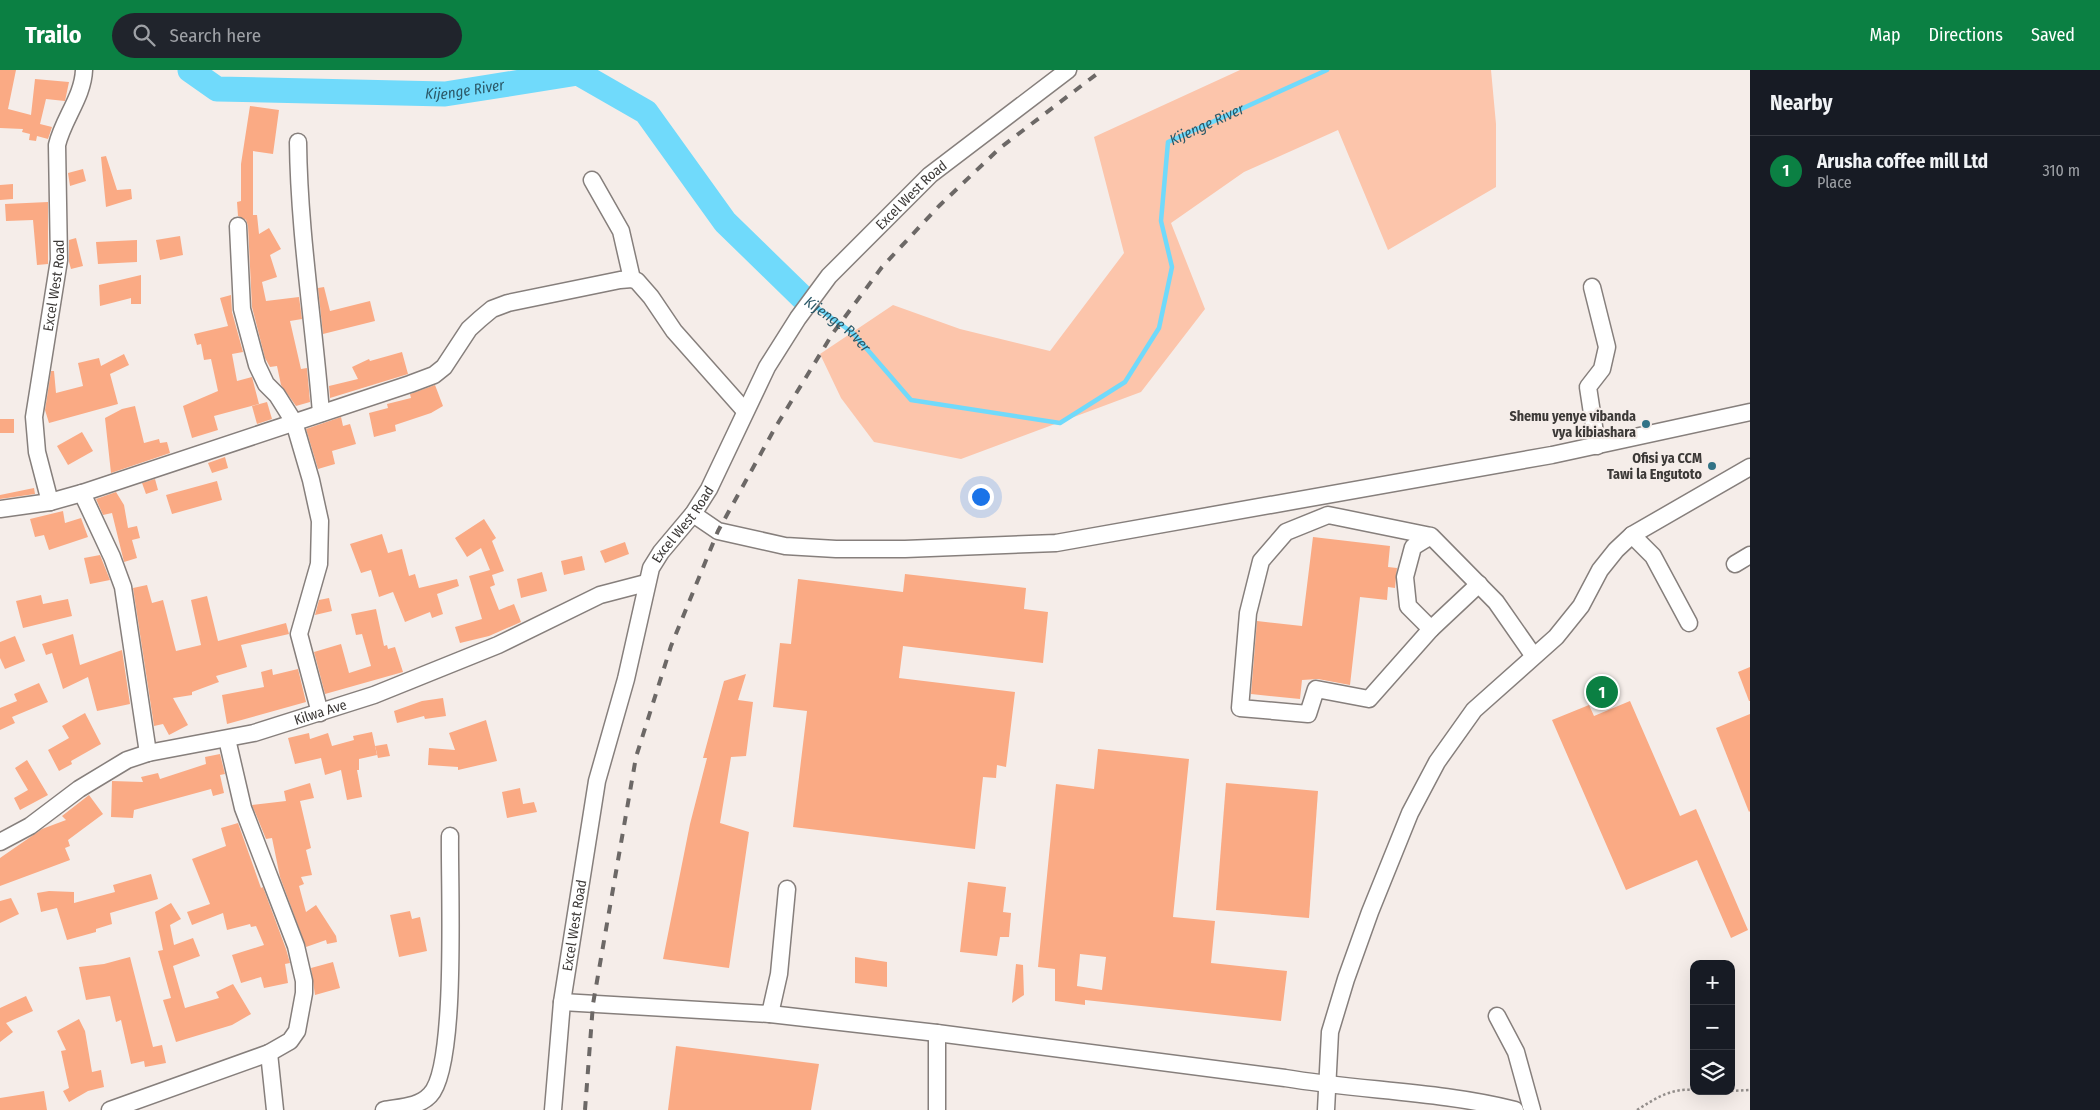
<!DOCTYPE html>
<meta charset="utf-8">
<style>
body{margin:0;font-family:"Fira Sans Condensed",sans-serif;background:#20242c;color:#f1f3f6}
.controls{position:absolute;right:15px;bottom:15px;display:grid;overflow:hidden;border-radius:10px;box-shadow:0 5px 20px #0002}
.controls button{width:45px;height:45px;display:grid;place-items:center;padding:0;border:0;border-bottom:1px solid #363941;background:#171b24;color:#f1f3f6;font:25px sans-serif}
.you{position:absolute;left:980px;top:426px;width:18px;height:18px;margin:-12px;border:4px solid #fff;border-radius:50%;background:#1a73e8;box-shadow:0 0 0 8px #1a73e833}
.badge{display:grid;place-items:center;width:32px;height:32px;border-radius:50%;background:#0b8043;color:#fff;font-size:16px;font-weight:700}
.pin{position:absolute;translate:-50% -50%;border:2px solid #fff;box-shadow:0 1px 5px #0006}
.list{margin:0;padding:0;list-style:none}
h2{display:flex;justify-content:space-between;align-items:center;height:65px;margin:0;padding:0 20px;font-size:21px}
h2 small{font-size:16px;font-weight:400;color:#9ea1a6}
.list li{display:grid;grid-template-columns:32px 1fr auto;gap:15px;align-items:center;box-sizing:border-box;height:70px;padding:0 20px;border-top:1px solid #363941}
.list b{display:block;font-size:19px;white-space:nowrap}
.list p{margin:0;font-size:16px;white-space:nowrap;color:#9ea1a6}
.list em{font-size:16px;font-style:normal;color:#9ea1a6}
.icon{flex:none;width:28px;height:28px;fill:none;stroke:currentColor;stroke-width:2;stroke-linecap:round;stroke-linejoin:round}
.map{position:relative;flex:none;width:1750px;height:1040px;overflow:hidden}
header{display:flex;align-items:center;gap:30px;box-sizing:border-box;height:70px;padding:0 25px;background:#0b8043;color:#fff}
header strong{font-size:24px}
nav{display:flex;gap:28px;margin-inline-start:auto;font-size:18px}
.search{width:350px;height:45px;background:#20242c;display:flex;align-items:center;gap:12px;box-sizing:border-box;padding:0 18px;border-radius:28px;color:#9ea1a6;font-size:19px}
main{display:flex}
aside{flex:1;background:#171b24}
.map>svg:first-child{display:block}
</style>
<header>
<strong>Trailo</strong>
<div class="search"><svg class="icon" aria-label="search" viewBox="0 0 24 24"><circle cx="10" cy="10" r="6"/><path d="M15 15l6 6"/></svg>Search here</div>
<nav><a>Map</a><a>Directions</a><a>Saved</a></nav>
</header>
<main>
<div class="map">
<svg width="1750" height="1040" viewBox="0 0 1750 1040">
<rect width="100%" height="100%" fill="#f5ede9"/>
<path fill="#fcc5ab" d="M1240 0H1491L1496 54V117L1388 180 1338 60 1244 102 1171 153 1205 239 1141 322 961 389 874 372 841 328 820 284 893 235 960 259 1050 281 1124 183 1094 67Z"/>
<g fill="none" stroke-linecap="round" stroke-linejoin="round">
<path stroke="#70dafb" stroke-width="4.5" id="s1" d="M802 227 853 263 911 330 1060 353 1125 312 1159 258 1172 197 1161 151 1168 72 1327 0"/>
<path stroke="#70dafb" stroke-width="25" id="s2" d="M190 0 217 19 445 24 578 3 646 42 725 152 802 227"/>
</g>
<g fill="#faaa84" fill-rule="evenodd">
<path d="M0 0H16L8 39 31 45 35 9 69 12 65 31 46 29 40 54 52 57 48 69 37 66 36 71 29 70 30 64 22 62 23 59 0 58Z"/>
<path d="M250 36 279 40 273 84 253 81V145H257L259 164 269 158 281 179 270 185 277 207 262 212 266 231 299 227 302 249 290 251 301 299 307 298 310 332 296 336 281 315 277 296 270 297 265 288 252 237 248 156 246 150 238 146 237 132 241 131V94Z"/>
<path d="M106 86 117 120 131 119 132 129 106 137 101 87Z"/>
<path d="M83 99 86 111 70 116 68 103Z"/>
<path d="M13 114V129L0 130V115Z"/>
<path d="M48 132V194L37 195 33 150 6 151 5 134Z"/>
<path d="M180 166 183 185 160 190 156 170Z"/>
<path d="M76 168 83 196 71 199 69 192V170Z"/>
<path d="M137 170V192L98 194 96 172Z"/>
<path d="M141 205V234H131V228L100 236 99 215Z"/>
<path d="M324 217 330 241 370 231 375 251 323 264 318 218Z"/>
<path d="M231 225 232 242 243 282 232 284 237 311 252 307 259 334 214 346 218 360 192 368 183 336 218 321 211 289 204 290 201 274 197 275 194 264 228 256 220 228Z"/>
<path d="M402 282 408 304 330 328 329 316 358 309 352 297 369 289 370 291Z"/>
<path d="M124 284 129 295 110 304 118 334 49 353 45 340 51 301H54L56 323 83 316 78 293 99 288 101 296Z"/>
<path d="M435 315 443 336 431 343 395 355 396 361 374 367 369 343 388 338 387 334 411 328 410 324Z"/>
<path d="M267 332 272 349 257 354 252 336Z"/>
<path d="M135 336 144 373 159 369 160 373 167 372 170 383 111 403 105 348 122 339Z"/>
<path d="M341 347 343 356 350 354 356 374 332 381 335 394 318 399 306 359Z"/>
<rect x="0" y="349" width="14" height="14"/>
<path d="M82 362 93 381 68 395 57 376Z"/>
<path d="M225 387 228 398 212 403 208 393Z"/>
<path d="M155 409 158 420 146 424 142 413Z"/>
<path d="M217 411 222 430 172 444 166 425Z"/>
<path d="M34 418 35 424 0 429V425Z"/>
<path d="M116 422 124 435 128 458 137 456 140 468 132 470 137 488 124 492 112 443 103 445 96 429Z"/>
<path d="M63 441 65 453 81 448 88 467 49 480 44 465 35 467 30 449Z"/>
<path d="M484 449 496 468 492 471 504 501 492 505 495 515 490 517 499 540 514 534 521 552 489 566 460 573 455 557 482 549 469 506 490 500 481 478 467 487 455 468Z"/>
<path d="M382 464 388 483 402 479 409 506 415 504 419 518 457 509 459 516 437 524 443 544 432 548 430 542 405 552 393 522 379 527 371 500 361 503 350 474Z"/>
<path d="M1313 467 1390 476 1388 497 1397 498 1395 518 1388 517 1387 530 1360 527 1350 615 1318 609 1302 610 1300 629 1251 624 1257 551 1302 556Z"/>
<path d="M625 472 629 484 605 493 600 481Z"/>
<path d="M100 485 110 510 90 514 84 488Z"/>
<path d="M582 486 585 500 564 505 561 491Z"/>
<path d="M542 502 547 521 521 528 517 509Z"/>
<path d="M905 504 1026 518 1024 539 1048 542 1043 593 903 576 899 608 1015 622 1006 697 997 695 996 708 983 707 975 779 793 757 807 641 773 637 780 573 791 574 798 509 903 522Z"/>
<path d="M147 515 152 533 163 530 176 581 201 575 191 530 207 526 218 571 286 553 289 564 241 575 247 597 216 606 219 612 192 622V625L173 628 188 655 169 665 163 654 154 656 133 518Z"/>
<path d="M41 525 43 534 68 529 72 546 23 558 16 531Z"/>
<path d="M329 528 332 541 315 545 319 530Z"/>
<path d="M376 539 384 576 387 575 388 579 395 577 403 602 325 624 314 582 341 574 349 603 371 596 362 564 356 565 351 544Z"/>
<path d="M73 564 80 595 122 580 130 634 97 641 88 607 63 619 52 583 46 585 42 574Z"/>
<path d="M15 566 25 591 5 599 0 588V572Z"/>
<path d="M1750 597V631H1749L1738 602Z"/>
<path d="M272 599 273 605 298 599 306 632 227 654 222 625 264 617 261 602Z"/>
<path d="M746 604 738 630 753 632 746 686 731 687 720 753 749 762 729 898 663 889 690 754 707 688H703L724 611Z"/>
<path d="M39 613 48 632 12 647 15 653 0 660V638L17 631 14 624Z"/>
<path d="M443 628 446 646 425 649 424 646 397 653 394 641 422 631Z"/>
<path d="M1630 631 1680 746 1696 739 1748 860 1731 868 1697 790 1626 820 1552 650 1589 635 1594 646Z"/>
<path d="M85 643 101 674 71 691 72 694 59 701 48 680 69 668 62 656Z"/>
<path d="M1750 644V741L1749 742 1716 658Z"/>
<path d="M486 650 497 691 458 700V697L428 695 429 678 455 680 449 663Z"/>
<path d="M372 662 377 685 359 689V700H357L362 727 347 730 341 700 325 705 321 688 295 694 288 668 309 663 310 669 328 663 332 676 354 670 353 666Z"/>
<path d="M387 674 390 686 378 688 375 676Z"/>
<path d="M1098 679 1189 689 1173 847 1215 851 1211 893 1287 901 1281 951 1085 930V935L1055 931V899L1038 897 1056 714 1094 719ZM1080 884 1106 887 1102 920 1077 916Z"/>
<path d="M220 684 225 704 220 705 224 723 213 726 211 719 134 740 133 748 111 747 112 711 143 712 141 707 158 703 160 709 206 694 205 687Z"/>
<path d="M27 690 48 725 20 740 14 728 28 720 15 698Z"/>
<path d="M310 713 314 728 300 731 311 778 306 780 312 805 301 807 304 814 299 816 306 842 316 835 336 866 337 872 327 874 326 870 306 877 280 807 272 768 266 769 252 735 286 731 284 721Z"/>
<path d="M1226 713 1318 721 1309 848 1216 840Z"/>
<path d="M520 718 523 734 534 732 537 742 507 748 502 722Z"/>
<path d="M89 725 103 744 68 770 70 776 65 778 70 790 0 816V788L42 759 66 750 62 746Z"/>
<path d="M238 753 261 818 263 817 286 879 290 893 285 894 288 913 264 918 261 907 241 913 232 885 264 875 256 856 251 857 250 854 227 860 223 843 192 855 187 842 210 834 192 789 226 776 221 758Z"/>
<path d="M151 804 158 829 110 843 112 854 96 859V862L67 870 57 838 41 842 37 823 49 821 74 822V833L115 822 113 815Z"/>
<path d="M968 812 1006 817 1003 842 1011 843 1009 867H1000L997 886 960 882Z"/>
<path d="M11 828 19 844 0 853V831Z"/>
<path d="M171 833 181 849 170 855 174 875 193 868 200 886 173 896 185 938 219 928 216 922 233 914 251 944 232 955 176 972 163 930 171 928 158 881 163 880 155 842Z"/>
<path d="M410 841 412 849 420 847 427 881 399 887 390 845Z"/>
<path d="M130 887 153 977 162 975 166 993 145 997 144 991 131 994 121 950 116 952 110 926 86 930 79 897 104 894Z"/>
<path d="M855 887 887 892V917L855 913Z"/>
<path d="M333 892 340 918 315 925 311 898Z"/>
<path d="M1016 894 1023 895 1024 925 1012 933Z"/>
<path d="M26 926 33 941 6 953 13 962 0 972V938Z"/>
<path d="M79 949 85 961 92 1002 101 1000 104 1017 88 1021 69 1032 63 1021 69 1018 61 981 66 980 57 961Z"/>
<path d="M676 976 819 994 811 1040H668Z"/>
<path d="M44 1021 47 1040H0V1028Z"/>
</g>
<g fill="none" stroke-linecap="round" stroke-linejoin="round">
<defs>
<g id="minor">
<path d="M298 72C299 163 314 253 321 343"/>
<path d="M592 110 621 161 632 209"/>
<path d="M238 156 242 239 257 295 266 314 277 325 294 352 311 410 320 451 319 494 299 564 320 643"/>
<path d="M1592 217 1607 277 1602 299 1588 317 1597 376"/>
<path d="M82 423 112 487 123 517 148 683"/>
<path id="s3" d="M50 432 37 382 34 347 59 190 57 75C63 49 83 27 84 0"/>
<path d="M0 439 50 432 82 423 410 314 434 305 444 297 469 259 480 249 492 239 508 233 620 210 632 209 637 211 651 227 674 261 745 341"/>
<path d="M693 444 718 461 785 476 836 479H905L1056 473 1552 385 1750 342"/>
<path d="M1632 465 1653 486 1689 553"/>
<path d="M1431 466 1328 445 1286 462 1261 491 1248 543 1240 638 1308 644 1316 619 1369 629 1431 559 1408 536 1405 507 1413 477 1431 466 1496 532 1533 585"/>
<path d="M1735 494 1750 485"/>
<path d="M1431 559 1479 514"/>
<path id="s4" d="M0 772 30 756 79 719 127 690 148 683 254 663 374 625 498 575 600 525 646 513"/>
<path d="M562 932 770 944 937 963 1285 1008C1362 1021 1439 1021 1515 1040"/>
<path d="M770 944 779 904 787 819"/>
<path d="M1497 946 1516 982 1532 1040"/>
<path d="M937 963V1040"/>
<path d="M269 983 275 1040"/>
<path d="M110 1040 269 983 290 971 297 961 304 923V911L296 876 243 738 227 669"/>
<path d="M384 1040C400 1037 419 1037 430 1025 458 997 449 813 450 766"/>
<path id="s5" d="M553 1040 562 932 597 711 626 609 651 498 661 482 693 444 709 419 767 297 798 248 829 206 930 105 1068 0"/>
<path d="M1326 1040 1330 962 1346 909 1370 842 1410 743 1437 692 1474 640 1556 567 1581 536 1600 500 1616 480 1632 465 1750 397"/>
</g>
</defs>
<use href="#minor" stroke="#867f7c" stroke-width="19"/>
<g stroke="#938e8b" stroke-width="2.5" stroke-dasharray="2.5 2.5" stroke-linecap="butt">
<path d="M1731 1021 1750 1020"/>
<path d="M1637 1040C1656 1028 1671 1018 1694 1020"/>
</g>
<use href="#minor" stroke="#fff" stroke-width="16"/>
<path stroke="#6c6866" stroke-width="4" stroke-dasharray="9 9" stroke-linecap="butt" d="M585 1040 593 934 636 687 671 576 718 461 775 358 833 263 882 197 939 136 1000 78 1102 0"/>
</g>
<g fill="#327386" stroke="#f5ede9" stroke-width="2">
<circle cx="1646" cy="354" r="5"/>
<circle cx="1712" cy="396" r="5"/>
</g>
<g text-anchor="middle" stroke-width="4.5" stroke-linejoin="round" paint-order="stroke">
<g font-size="14" fill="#3c3937" stroke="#f5ede9">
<text dy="5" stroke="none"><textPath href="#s5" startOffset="1011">Excel West Road</textPath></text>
<text dy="5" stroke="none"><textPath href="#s3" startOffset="220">Excel West Road</textPath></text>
<text dy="5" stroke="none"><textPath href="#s5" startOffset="606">Excel West Road</textPath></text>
<text dy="5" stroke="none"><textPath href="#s4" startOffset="351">Kilwa Ave</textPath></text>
<text dy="5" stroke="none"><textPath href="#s5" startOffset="186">Excel West Road</textPath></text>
</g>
<g font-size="14" font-weight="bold" fill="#3c3937" stroke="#f5ede9" text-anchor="end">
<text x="1636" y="351">Shemu yenye vibanda<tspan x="1636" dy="16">vya kibiashara</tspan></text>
<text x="1702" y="393">Ofisi ya CCM<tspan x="1702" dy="16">Tawi la Engutoto</tspan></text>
</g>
<g font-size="15" font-style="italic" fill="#2b5867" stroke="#f5ede9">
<text dy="5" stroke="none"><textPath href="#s2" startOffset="281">Kijenge River</textPath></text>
<text dy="5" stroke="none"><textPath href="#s1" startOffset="674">Kijenge River</textPath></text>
<text dy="5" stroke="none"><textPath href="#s1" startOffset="45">Kijenge River</textPath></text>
</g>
</g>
</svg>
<div class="controls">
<button>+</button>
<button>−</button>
<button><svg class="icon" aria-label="layers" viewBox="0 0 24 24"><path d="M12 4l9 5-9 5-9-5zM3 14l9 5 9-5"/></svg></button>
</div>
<div class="you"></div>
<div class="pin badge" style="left:1602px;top:622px">1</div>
</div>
<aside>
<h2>Nearby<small></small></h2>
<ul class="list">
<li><span class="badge">1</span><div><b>Arusha coffee mill Ltd</b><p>Place</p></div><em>310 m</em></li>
</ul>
</aside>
</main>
